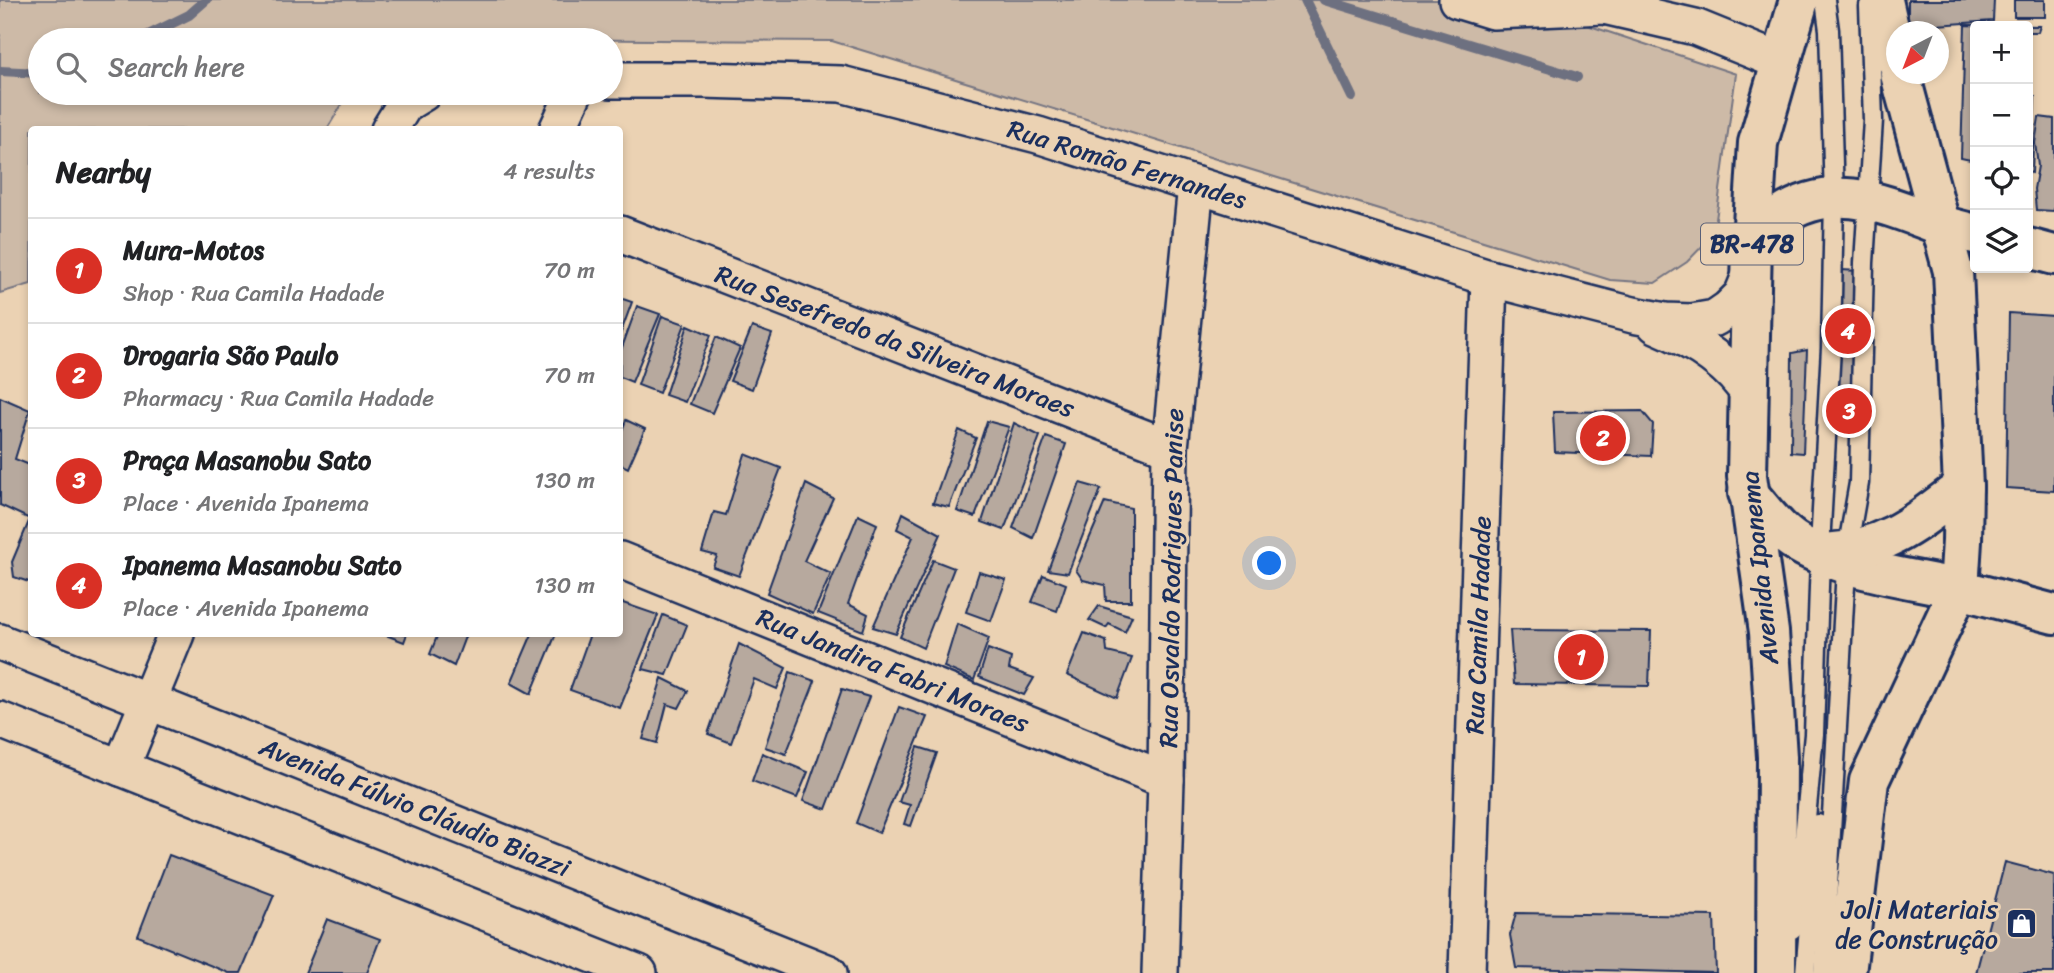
<!DOCTYPE html>
<meta charset="utf-8">
<style>
body{margin:0;font-family:Sriracha,sans-serif;background:#f2f2f2;color:#202124}
.controls{position:absolute;right:21px;top:21px;display:grid;overflow:hidden;border-radius:7px;box-shadow:0 4px 10px #0003}
.controls button{width:63px;height:63px;display:grid;place-items:center;padding:0;border:0;border-bottom:2px solid #e0e0e0;background:#fff;color:#202124;font:35px sans-serif}
.compass{position:absolute;left:1886px;top:21px;width:63px;height:63px;border-radius:50%;background:#fff;box-shadow:0 4px 10px #0003;rotate:222deg}
.you{position:absolute;left:1270px;top:564px;width:24px;height:24px;margin:-18px;border:5px solid #fff;border-radius:50%;background:#1a73e8;box-shadow:0 0 0 10px #1a73e833}
.badge{display:grid;place-items:center;width:46px;height:46px;border-radius:50%;background:#d93025;color:#fff;font-size:23px;font-weight:700}
.pin{position:absolute;translate:-50% -50%;border:4px solid #fff;box-shadow:0 2px 7px #0006}
.list{margin:0;padding:0;list-style:none}
h2{display:flex;justify-content:space-between;align-items:center;height:91px;margin:0;padding:0 28px;font-size:30px}
h2 small{font-size:23px;font-weight:400;color:#757577}
.list li{display:grid;grid-template-columns:46px 1fr auto;gap:21px;align-items:center;box-sizing:border-box;height:105px;padding:0 28px;border-top:2px solid #e0e0e0}
.list b{display:block;font-size:26px;white-space:nowrap}
.list p{margin:0;font-size:23px;white-space:nowrap;color:#757577}
.list em{font-size:23px;font-style:normal;color:#757577}
.icon{flex:none;width:38px;height:38px;fill:none;stroke:currentColor;stroke-width:2;stroke-linecap:round;stroke-linejoin:round}
.map{position:relative;flex:none;width:2054px;height:973px;overflow:hidden}
.search{position:absolute;background:#fff;box-shadow:0 4px 10px #0003;left:28px;top:28px;width:595px;height:77px;display:flex;align-items:center;gap:18px;box-sizing:border-box;padding:0 24px;border-radius:38px;color:#757577;font-size:26px}
.panel{position:absolute;background:#fff;box-shadow:0 4px 10px #0003;left:28px;top:126px;width:595px;height:511px;border-radius:7px}
.map>svg:first-child{display:block}
</style>
<div class="map">
<svg width="2054" height="973" viewBox="0 0 2054 973">
<rect width="100%" height="100%" fill="#ebd2b3"/>
<filter id="ink" filterUnits="userSpaceOnUse"><feTurbulence type="fractalNoise" baseFrequency=".0143" numOctaves="2"/><feDisplacementMap in="SourceGraphic" scale="14" xChannelSelector="R" yChannelSelector="G"/><feConvolveMatrix kernelMatrix="1 2 1 2 8 2 1 2 1" color-interpolation-filters="sRGB"/></filter>
<g filter="url(#ink)">
<path fill="#cdbaa7" stroke="#747482" stroke-width="2" d="M0 0H1511L1736 74 1714 234 1687 262 1655 283 1610 280 832 41 478 39 40 40V93H349L327 129 32 130 31 284 0 293Z"/>
<g fill="none" stroke-linecap="round" stroke-linejoin="round">
<g stroke="#6d6f80" stroke-width="10">
<path d="M1305 0 1352 97"/>
<path d="M1324 0 1577 77"/>
<path d="M138 40 189 15 206 0"/>
<path d="M0 71 40 73"/>
</g>
</g>
<g fill="#b7a99e" stroke="#1b2f5e" stroke-width="2">
<path d="M1908 0H1994L1993 21 1908 27Z"/>
<rect x="2014" y="0" width="31" height="17"/>
<path d="M1965 25 2040 26 2038 32H2028V26H1975V161L1961 158Z"/>
<path d="M2028 95 2035 97 2032 173 2028 172Z"/>
<path d="M2039 117 2054 119V211L2036 210 2034 189 2038 166 2035 143Z"/>
<path d="M1841 270 1859 271 1853 427 1835 426Z"/>
<path d="M620 298 632 302 620 335Z"/>
<path d="M637 306 660 314 632 382 620 377V353Z"/>
<path d="M2009 313 2054 316V491L2006 488Z"/>
<path d="M662 316 685 324 659 393 638 385Z"/>
<path d="M688 325 711 335 685 402 665 395Z"/>
<path d="M752 327 772 334 752 389 730 381Z"/>
<path d="M716 337 740 348 712 413 690 404Z"/>
<path d="M1807 350 1803 453 1791 452 1792 353Z"/>
<path d="M0 397 30 410 15 459 32 466V583L14 577 12 562 30 519 0 505Z"/>
<path d="M1642 411 1653 424 1651 456 1555 452 1553 412Z"/>
<path d="M626 420 645 429 628 468 620 464V436Z"/>
<path d="M987 421 1009 427 975 517 957 511Z"/>
<path d="M1014 423 1040 436 1004 530 982 522Z"/>
<path d="M959 430 976 438 949 507 933 503Z"/>
<path d="M1046 437 1066 444 1033 538 1013 528Z"/>
<path d="M745 454 781 468 739 576 713 567 717 556 702 552 714 512 726 515Z"/>
<path d="M1080 483 1101 489 1068 573 1048 570Z"/>
<path d="M806 484 833 498 804 561 831 574 813 614 767 593Z"/>
<path d="M1105 502 1131 508V601H1106L1105 585 1083 580 1076 570Z"/>
<path d="M903 513 941 534 896 634 873 627 913 537 897 529Z"/>
<path d="M858 515 877 524 848 604 868 614 863 631 818 613Z"/>
<path d="M933 560 954 568 923 648 900 637Z"/>
<path d="M979 572 1006 580 991 621 966 612Z"/>
<path d="M1043 575 1066 584 1057 611 1032 602Z"/>
<path d="M620 602 658 615 620 708 570 690 590 634H620Z"/>
<path d="M1099 606 1132 616 1125 632 1109 624 1106 628 1089 620Z"/>
<path d="M663 615 687 625 667 675 643 669Z"/>
<path d="M957 624 989 638 974 680 944 667Z"/>
<path d="M1510 630 1651 631 1649 686 1514 684Z"/>
<path d="M1084 633 1106 641 1107 652 1132 658 1117 698 1067 675Z"/>
<path d="M383 634H407L404 642Z"/>
<path d="M438 634H466L454 666 430 654Z"/>
<path d="M532 634H556L531 694 511 683Z"/>
<path d="M739 644 786 668 777 689 754 679 731 743 708 734Z"/>
<path d="M988 649 1011 658 1009 669 1034 678 1024 695 979 677Z"/>
<path d="M790 672 815 681 786 754 765 747Z"/>
<path d="M662 678 688 691 679 708 667 704 657 743 643 739Z"/>
<path d="M842 689 869 697 826 809 803 801Z"/>
<path d="M899 707 927 717 879 833 856 823Z"/>
<path d="M918 747 937 753 911 826 904 824 910 805 899 802Z"/>
<path d="M762 753 808 772 797 798 752 781Z"/>
<path d="M169 855 274 895 241 973H229L138 936Z"/>
<path d="M2005 862 2054 875V973H1976Z"/>
<path d="M1516 913 1714 916 1716 973 1516 968 1510 935Z"/>
<path d="M327 919 380 939 367 973H305Z"/>
</g>
<g fill="none" stroke-linecap="round" stroke-linejoin="round">
<defs>
<g id="service">
<path d="M1792 929 1804 839 1814 734 1821 528 1831 348 1834 198 1829 30 1825 0"/>
<path d="M1805 973 1818 824"/>
<path d="M1823 973 1847 551 1859 483 1864 263 1873 120 1869 6"/>
</g>
<g id="minor">
<path d="M1457 0 1493 11 1604 6 1695 27 1781 62"/>
<path d="M611 80H703L841 84 1038 135 1489 278 1633 315 1665 321 1692 322 1715 318 1728 309 1742 295 1752 271"/>
<path d="M389 130 405 104 423 93"/>
<path d="M557 130 574 93"/>
<path d="M620 234 1170 448"/>
<path d="M1656 325C1692 340 1729 361 1750 396"/>
<path d="M620 560 1166 780"/>
<path d="M0 642 829 973"/>
<path d="M0 720 639 973"/>
<path d="M121 768 176 634"/>
<path d="M1160 973 1166 780 1170 448 1196 185"/>
<path d="M1467 973 1489 278"/>
</g>
<g id="tertiary">
<path d="M1940 225 1975 234"/>
<path d="M2028 248 2054 255"/>
<path d="M1959 589 2054 614"/>
</g>
<g id="primary">
<path d="M1883 0 1896 59"/>
<path d="M1752 241C1761 233 1770 223 1781 216 1836 180 1885 205 1940 225"/>
<path d="M1748 493C1762 509 1775 528 1793 540 1838 570 1906 577 1959 589"/>
<path d="M1825 553C1886 550 1917 522 1963 487"/>
<path d="M1776 973 1777 757 1769 632 1747 476 1752 241 1758 143 1799 0"/>
<path d="M1846 973 1869 781 1959 589 1962 541 1963 487 1953 271 1900 74"/>
</g>
</defs>
<use href="#service" stroke="#1b2f5e" stroke-width="23"/>
<use href="#minor" stroke="#1b2f5e" stroke-width="40"/>
<use href="#tertiary" stroke="#1b2f5e" stroke-width="44"/>
<use href="#primary" stroke="#1b2f5e" stroke-width="44"/>
<use href="#service" stroke="#ebd2b3" stroke-width="18"/>
<use href="#minor" stroke="#ebd2b3" stroke-width="35"/>
<use href="#tertiary" stroke="#ebd2b3" stroke-width="38"/>
<use href="#primary" stroke="#ebd2b3" stroke-width="38"/>
</g>
</g>
<defs>
<symbol id="shop-square" viewBox="-11 -11 22 22"><rect x="-9" y="-9" width="18" height="18" rx="4" fill="#1b2f5e" stroke="#ebd2b3"/><path d="M-5-2.5h2.3a2.7 3.5 0 0 1 5.4 0H5L5.5 6h-11ZM-1.5-2.5h3a1.5 2.3 0 0 0-3 0Z" fill="#fff"/></symbol>
</defs>
<g fill-rule="evenodd">
<use href="#shop-square" x="2004" y="906" width="35" height="35"/>
</g>
<g text-anchor="middle" stroke-width="6" stroke-linejoin="round" paint-order="stroke">
<rect fill="#ebd2b3" stroke="#596078" stroke-width="2" x="1701" y="223.5" width="102" height="41" rx="5"/>
<g font-size="24" font-weight="bold" fill="#1b2f5e">
<text x="1752" y="252">BR-478</text>
</g>
<g font-size="26" fill="#1b2f5e" stroke="#ebd2b3">
<text transform="translate(1127 164) rotate(17)" y="9">Rua Romão Fernandes</text>
<text transform="translate(895 341) rotate(21)" y="9">Rua Sesefredo da Silveira Moraes</text>
<text transform="translate(1759 568) rotate(-96)" y="9">Avenida Ipanema</text>
<text transform="translate(1171 578) rotate(-89)" y="9">Rua Osvaldo Rodrigues Panise</text>
<text transform="translate(1478 625) rotate(-88)" y="9">Rua Camila Hadade</text>
<text transform="translate(893 670) rotate(22)" y="9">Rua Jandira Fabri Moraes</text>
<text transform="translate(415 807) rotate(22)" y="9">Avenida Fúlvio Cláudio Biazzi</text>
</g>
<g font-size="26" fill="#1b2f5e" stroke="#ebd2b3" text-anchor="end">
<text x="1998" y="918">Joli Materiais<tspan x="1998" dy="30">de Construção</tspan></text>
</g>
</g>
</svg>
<div class="controls">
<button>+</button>
<button>−</button>
<button><svg class="icon" aria-label="locate" viewBox="0 0 24 24"><circle cx="12" cy="12" r="6"/><path d="M12 2v4M12 18v4M2 12h4M18 12h4"/></svg></button>
<button><svg class="icon" aria-label="layers" viewBox="0 0 24 24"><path d="M12 4l9 5-9 5-9-5zM3 14l9 5 9-5"/></svg></button>
</div>
<svg class="compass" viewBox="-18 -18 36 36"><path d="M0-13l5 13h-10z" fill="#e53935"/><path d="M0 13l5-13h-10z" fill="#757577"/></svg>
<div class="you"></div>
<div class="pin badge" style="left:1581px;top:657px">1</div>
<div class="pin badge" style="left:1603px;top:438px">2</div>
<div class="pin badge" style="left:1849px;top:411px">3</div>
<div class="pin badge" style="left:1848px;top:331px">4</div>
<div class="search"><svg class="icon" aria-label="search" viewBox="0 0 24 24"><circle cx="10" cy="10" r="6"/><path d="M15 15l6 6"/></svg>Search here</div>
<section class="panel">
<h2>Nearby<small>4 results</small></h2>
<ul class="list">
<li><span class="badge">1</span><div><b>Mura-Motos</b><p>Shop · Rua Camila Hadade</p></div><em>70 m</em></li>
<li><span class="badge">2</span><div><b>Drogaria São Paulo</b><p>Pharmacy · Rua Camila Hadade</p></div><em>70 m</em></li>
<li><span class="badge">3</span><div><b>Praça Masanobu Sato</b><p>Place · Avenida Ipanema</p></div><em>130 m</em></li>
<li><span class="badge">4</span><div><b>Ipanema Masanobu Sato</b><p>Place · Avenida Ipanema</p></div><em>130 m</em></li>
</ul>
</section>
</div>
